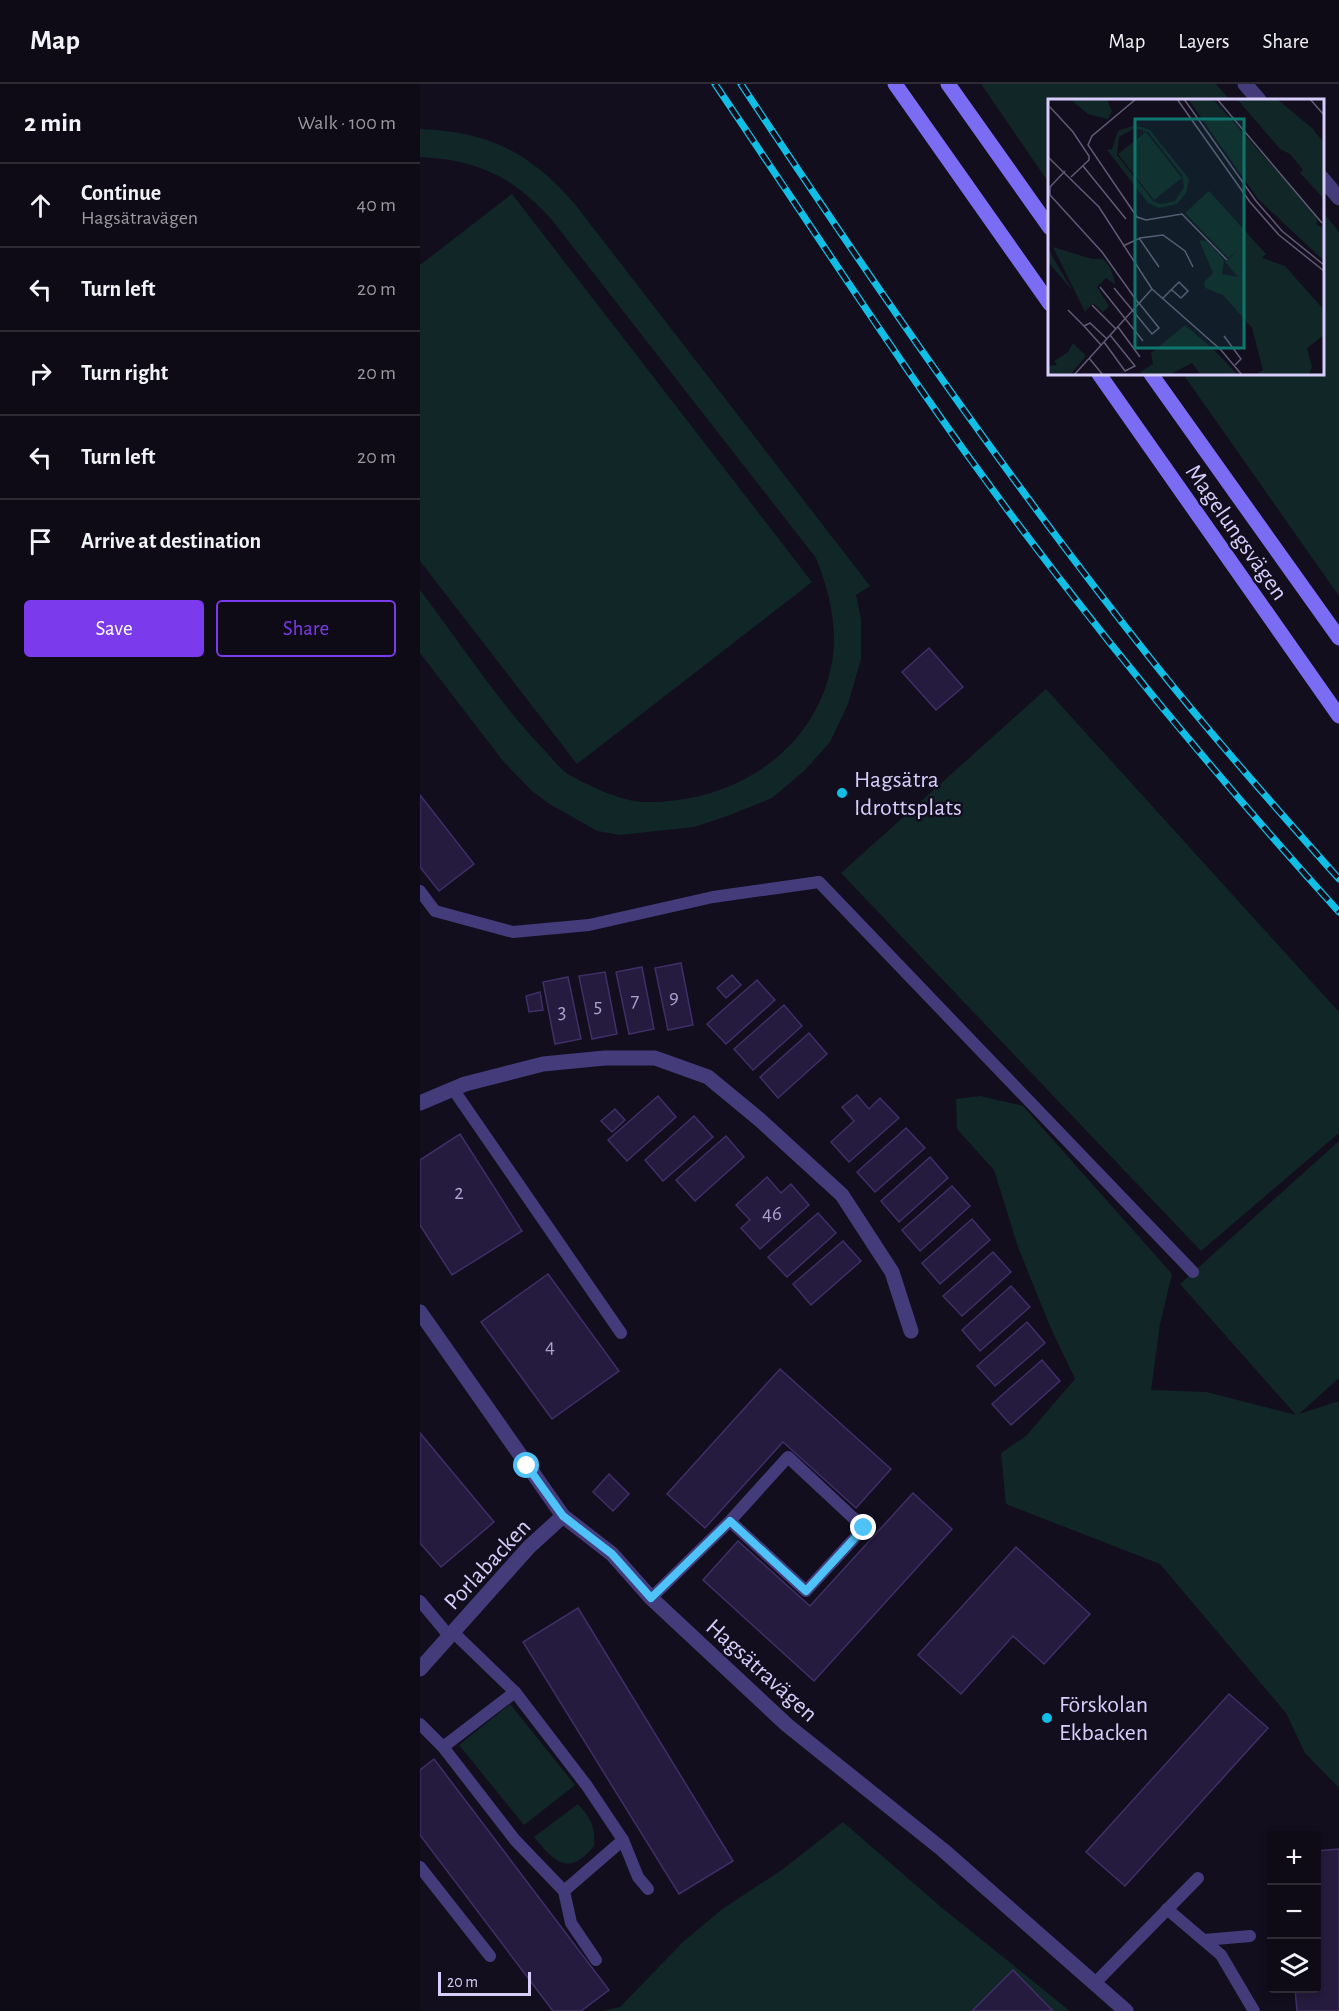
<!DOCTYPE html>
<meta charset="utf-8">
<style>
body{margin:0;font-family:"Alegreya Sans",sans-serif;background:#1c1823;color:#f1f3f6}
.controls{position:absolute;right:18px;bottom:18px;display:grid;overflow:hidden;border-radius:6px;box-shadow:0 3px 9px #0003}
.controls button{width:54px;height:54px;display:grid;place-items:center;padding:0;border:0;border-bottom:2px solid #2e2b35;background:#0e0a16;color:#f1f3f6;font:30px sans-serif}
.scale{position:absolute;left:18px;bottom:15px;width:93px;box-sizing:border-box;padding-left:6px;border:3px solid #d7cefb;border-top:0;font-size:16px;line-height:21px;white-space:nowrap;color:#d7cefb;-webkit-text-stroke:4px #120e1e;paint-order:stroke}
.stop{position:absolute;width:18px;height:18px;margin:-14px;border:4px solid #4fc3f7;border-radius:50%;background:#fff}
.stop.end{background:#4fc3f7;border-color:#fff;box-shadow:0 2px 6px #0008}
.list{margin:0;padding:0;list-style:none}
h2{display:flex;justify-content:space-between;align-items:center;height:78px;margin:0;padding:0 24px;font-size:26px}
h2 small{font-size:20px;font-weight:400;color:#9b9aa1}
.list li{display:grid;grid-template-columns:39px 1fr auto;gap:18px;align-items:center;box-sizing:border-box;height:84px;padding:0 24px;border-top:2px solid #2e2b35}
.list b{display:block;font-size:22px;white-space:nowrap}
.list p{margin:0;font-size:20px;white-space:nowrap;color:#9b9aa1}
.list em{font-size:20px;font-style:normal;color:#9b9aa1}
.actions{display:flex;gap:12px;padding:18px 24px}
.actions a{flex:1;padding:14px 0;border:2px solid #7c3aed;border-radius:6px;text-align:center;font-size:21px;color:#7c3aed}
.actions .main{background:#7c3aed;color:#fff}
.icon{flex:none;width:33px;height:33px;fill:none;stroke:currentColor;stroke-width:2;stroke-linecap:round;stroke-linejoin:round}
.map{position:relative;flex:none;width:919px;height:1927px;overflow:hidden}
header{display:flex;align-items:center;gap:36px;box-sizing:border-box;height:84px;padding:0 30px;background:#0e0a16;border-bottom:2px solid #2e2b35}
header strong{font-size:28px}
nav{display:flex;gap:33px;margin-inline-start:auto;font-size:21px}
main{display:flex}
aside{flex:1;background:#0e0a16}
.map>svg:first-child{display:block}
</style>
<header>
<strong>Map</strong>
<nav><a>Map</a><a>Layers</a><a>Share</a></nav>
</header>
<main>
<aside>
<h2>2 min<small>Walk · 100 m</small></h2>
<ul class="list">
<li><svg class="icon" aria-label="ahead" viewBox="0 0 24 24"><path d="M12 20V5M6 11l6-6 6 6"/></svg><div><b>Continue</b><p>Hagsätravägen</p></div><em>40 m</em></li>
<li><svg class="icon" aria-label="left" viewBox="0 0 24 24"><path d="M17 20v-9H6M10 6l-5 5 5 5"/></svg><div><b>Turn left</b></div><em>20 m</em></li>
<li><svg class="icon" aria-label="right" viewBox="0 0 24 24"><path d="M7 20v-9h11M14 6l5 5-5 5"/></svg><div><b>Turn right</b></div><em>20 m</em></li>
<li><svg class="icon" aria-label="left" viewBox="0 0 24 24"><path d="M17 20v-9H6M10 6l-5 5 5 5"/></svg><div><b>Turn left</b></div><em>20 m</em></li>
<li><svg class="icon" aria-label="arrive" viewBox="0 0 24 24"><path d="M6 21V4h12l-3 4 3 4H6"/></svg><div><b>Arrive at destination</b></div></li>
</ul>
<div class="actions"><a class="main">Save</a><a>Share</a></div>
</aside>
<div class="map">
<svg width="919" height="1927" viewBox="0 0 919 1927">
<rect width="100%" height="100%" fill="#120e1e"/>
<g fill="#112627">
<path d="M561 0H796L810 16H630L629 99Z"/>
<path d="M0 45C69 48 108 67 154 119L450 502 436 511 441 535V575L428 620 410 658 384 687 352 714 310 731 274 743 200 751 177 747 128 719 112 707 83 677 0 569V506C42 561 80 621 128 670 135 678 143 688 151 692 172 703 200 717 224 718 314 720 401 665 413 571 417 537 408 504 396 474L132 136C93 93 59 76 0 73Z"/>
<path d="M92 110 392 498 157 680 0 477V181Z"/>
<path d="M903 128 919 148V512L763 290H902Z"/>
<path d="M626 605 919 928V1049L781 1167 421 789Z"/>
<path d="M560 1012 603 1022 752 1190 740 1240 731 1306 786 1308 876 1331 760 1200 919 1057V1294L879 1330 919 1317V1704L885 1669 866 1629 740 1480 586 1420 581 1369 606 1352 655 1295 629 1240 598 1163 574 1086 537 1045 536 1015Z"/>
<path d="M90 1620 155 1701 104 1741 39 1661Z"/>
<path d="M158 1720C170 1733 176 1743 174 1762 149 1793 134 1778 114 1753Z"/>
<path d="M423 1738 521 1823 650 1927H182L200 1923 263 1858 301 1826 363 1785Z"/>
</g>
<g fill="#251b3e" stroke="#3f2f68" stroke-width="1.5">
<path d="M509 564 543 603 516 626 482 588Z"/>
<path d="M0 711 54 780 19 807 0 783Z"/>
<path d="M261 879 273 941 248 946 235 884Z"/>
<path d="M222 883 234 945 209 950 196 888Z"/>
<path d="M185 888 197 950 172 955 159 892Z"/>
<path d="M312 891 321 901 306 914 297 904Z"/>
<path d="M148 893 161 955 135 960 123 898Z"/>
<path d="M337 896 355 916 306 960 287 940Z"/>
<path d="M120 908 123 926 109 928 106 912Z"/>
<path d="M364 921 382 942 333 986 314 965Z"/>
<path d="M389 949 407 970 358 1014 340 993Z"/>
<path d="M437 1011 449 1025 460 1014 479 1034 429 1078 411 1058 434 1037 422 1023Z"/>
<path d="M238 1012 256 1033 207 1077 188 1056Z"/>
<path d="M195 1025 205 1036 192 1048 181 1037Z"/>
<path d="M274 1032 293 1053 243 1097 225 1076Z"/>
<path d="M486 1044 505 1064 455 1108 437 1088Z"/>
<path d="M40 1050 102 1147 32 1191 0 1141V1076Z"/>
<path d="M306 1052 324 1073 275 1117 256 1096Z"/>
<path d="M510 1073 528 1094 479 1138 461 1117Z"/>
<path d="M347 1093 361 1109 371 1100 389 1121 340 1165 321 1144 330 1136 316 1121Z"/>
<path d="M532 1102 550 1122 500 1167 482 1146Z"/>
<path d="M398 1129 416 1149 367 1193 348 1173Z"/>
<path d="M552 1135 570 1156 520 1200 502 1179Z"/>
<path d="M423 1157 441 1177 391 1221 373 1200Z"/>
<path d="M573 1168 591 1188 542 1232 523 1212Z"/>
<path d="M128 1190 199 1287 132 1335 61 1238Z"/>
<path d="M591 1202 610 1223 560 1267 542 1246Z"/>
<path d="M607 1238 625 1259 575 1302 557 1282Z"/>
<path d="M622 1276 640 1297 591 1341 572 1320Z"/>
<path d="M360 1285 471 1385 436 1424 363 1358 285 1444 247 1410Z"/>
<path d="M0 1349 74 1438 21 1483 0 1459Z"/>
<path d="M189 1390 209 1410 193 1427 173 1408Z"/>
<path d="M493 1409 532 1445 394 1597 283 1496 318 1457 390 1522Z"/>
<path d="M596 1463 670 1530 624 1580 593 1552 541 1610 498 1571Z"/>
<path d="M158 1524 313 1777 259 1810 103 1558Z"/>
<path d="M809 1610 848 1644 705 1802 666 1768Z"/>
<path d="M14 1675 189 1906 161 1927H133L0 1751V1686Z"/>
<path d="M919 1765V1927H877L875 1904H896V1767Z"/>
<path d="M593 1886 633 1927H552Z"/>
</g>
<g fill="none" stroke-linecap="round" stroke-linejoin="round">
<g stroke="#443c7a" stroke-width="12">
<path d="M0 807 15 827 93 848 169 841 293 813 399 798 773 1188"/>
<path d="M33 1005 201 1249"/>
<path d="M231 1514 310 1437 368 1373 444 1444 386 1507 310 1437"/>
<path d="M0 1517 30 1553"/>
<path d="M0 1640 23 1663 95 1756 144 1807 203 1756 167 1702 95 1608 34 1549"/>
<path d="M23 1663 95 1608"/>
<path d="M203 1756 218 1793 228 1805"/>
<path d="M0 1783 70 1872"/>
<path d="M144 1807 151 1839 176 1876"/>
<path d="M747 1825 801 1871 834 1927"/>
<path d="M784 1856 830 1852"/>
<path d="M675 1899 778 1794"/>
</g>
<g stroke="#443c7a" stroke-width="15">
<path d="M825 0 839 16"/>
<path d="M902 94 919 114"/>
<path d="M0 1019 45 1000 123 980 185 974H235L288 993 340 1036 422 1111 472 1188 491 1247"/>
<path d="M0 1228 143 1432 192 1470 231 1514 367 1641 523 1766 706 1927"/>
<path d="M0 1585 109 1463 143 1432"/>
</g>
<g stroke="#7b6cf4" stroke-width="15">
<path d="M475 0 630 220"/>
<path d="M528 0 630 144"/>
<path d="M679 290 919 632"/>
<path d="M731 290 919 554"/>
</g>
<defs>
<g id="rail">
<path d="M295 0C364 102 432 206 502 307 629 490 770 663 919 828"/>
<path d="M321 0C452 198 586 393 734 579 793 653 856 724 919 795"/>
</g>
</defs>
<use href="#rail" stroke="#11bee5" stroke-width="7"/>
<use href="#rail" stroke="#120e1e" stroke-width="4.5" stroke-dasharray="14" stroke-linecap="butt"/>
</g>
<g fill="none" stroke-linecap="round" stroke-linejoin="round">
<path stroke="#4fc3f7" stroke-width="8" d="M107 1382 143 1432 192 1470 231 1514 310 1437 386 1507 444 1444"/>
</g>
<g fill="#11bee5" stroke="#120e1e" stroke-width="2">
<circle cx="422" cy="709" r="6"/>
<circle cx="627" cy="1634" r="6"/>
</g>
<g text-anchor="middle" stroke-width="5" stroke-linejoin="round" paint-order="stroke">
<g font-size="21" fill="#aaa1cc">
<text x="254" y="919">9</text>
<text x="215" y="923">7</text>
<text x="178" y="928">5</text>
<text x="142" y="934">3</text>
<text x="39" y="1115">2</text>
<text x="352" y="1136">46</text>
<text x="130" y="1269">4</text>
</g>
<g font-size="24" fill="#d7cefb" stroke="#120e1e">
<text transform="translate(817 448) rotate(55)" y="8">Magelungsvägen</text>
<text transform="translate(67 1480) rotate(-47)" y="8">Porlabacken</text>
<text transform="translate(342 1586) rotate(42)" y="8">Hagsätravägen</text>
</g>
<g font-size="24" fill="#d7cefb" stroke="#120e1e" text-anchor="start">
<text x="434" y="703">Hagsätra<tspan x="434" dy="28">Idrottsplats</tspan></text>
<text x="639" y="1628">Förskolan<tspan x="639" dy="28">Ekbacken</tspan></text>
</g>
</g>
<g transform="translate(628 15)">
<rect width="276" height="276" fill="#120e1e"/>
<path d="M22 0H59L64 12 60 20 40 15ZM140 0H165L268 116 269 126 276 129V162L210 100ZM189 0H229L265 30 276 44V100L252 74 255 71 242 55 232 50ZM87 26 102 31 141 80 138 94 129 105 111 109 100 104 59 51 64 50 70 32ZM87 29 100 33 134 76 136 88 127 102 113 105 105 102 69 56 71 38ZM98 33 134 79 106 101 70 55ZM161 92 218 155 214 159 237 167 276 211V236L259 249 264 268 261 276H206L215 271 204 229 175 196 157 189 156 183 165 174 151 141 159 142 176 161 174 175 190 178 177 163 191 150 180 159 137 114ZM5 148 44 160H55L62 168 68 186 58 179 49 188 61 207 55 213 45 204 37 213ZM2 151 4 157 25 192 0 163ZM137 226 167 252 190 276H153L144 264 121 276H95L92 273 105 265 103 254ZM25 244 38 257 22 276H0V267L9 266 6 262 20 253Z" fill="#112627" fill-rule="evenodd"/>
<path fill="none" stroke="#615b76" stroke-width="1.5" d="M88 0 44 37 40 46 89 118 98 121 134 115 179 161M129 0 202 103 231 136 276 172M136 0 208 102 234 132 276 166M169 0 274 124M262 0 276 16M2 8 25 33 41 57V61L23 78M0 58 51 108 104 190 173 251 194 276M35 67 78 120M17 72 2 88V96L54 153 91 205M91 139 111 168M75 147 92 139 115 136 137 152 145 168M52 188 95 242M66 189 104 235 111 229 91 204M114 200 131 183 140 192 133 199 124 191M44 206 68 230M20 211 36 227M70 228 92 258M176 237 193 260 187 266M56 243 77 272 87 267 62 236M53 246 36 227 42 224 59 240M41 259 55 276M26 276 104 190"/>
<path fill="#0f766e" fill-opacity="0.15" stroke="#0f766e" stroke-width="3" d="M87 20H196V249H87Z"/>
<rect width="276" height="276" fill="none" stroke="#d7cefb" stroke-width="3"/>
</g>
</svg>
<div class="controls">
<button>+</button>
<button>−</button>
<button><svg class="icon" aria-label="layers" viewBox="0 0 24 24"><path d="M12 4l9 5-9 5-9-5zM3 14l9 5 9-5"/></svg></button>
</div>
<div class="scale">20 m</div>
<div class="stop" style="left:107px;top:1382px"></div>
<div class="stop end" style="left:444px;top:1444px"></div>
</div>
</main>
